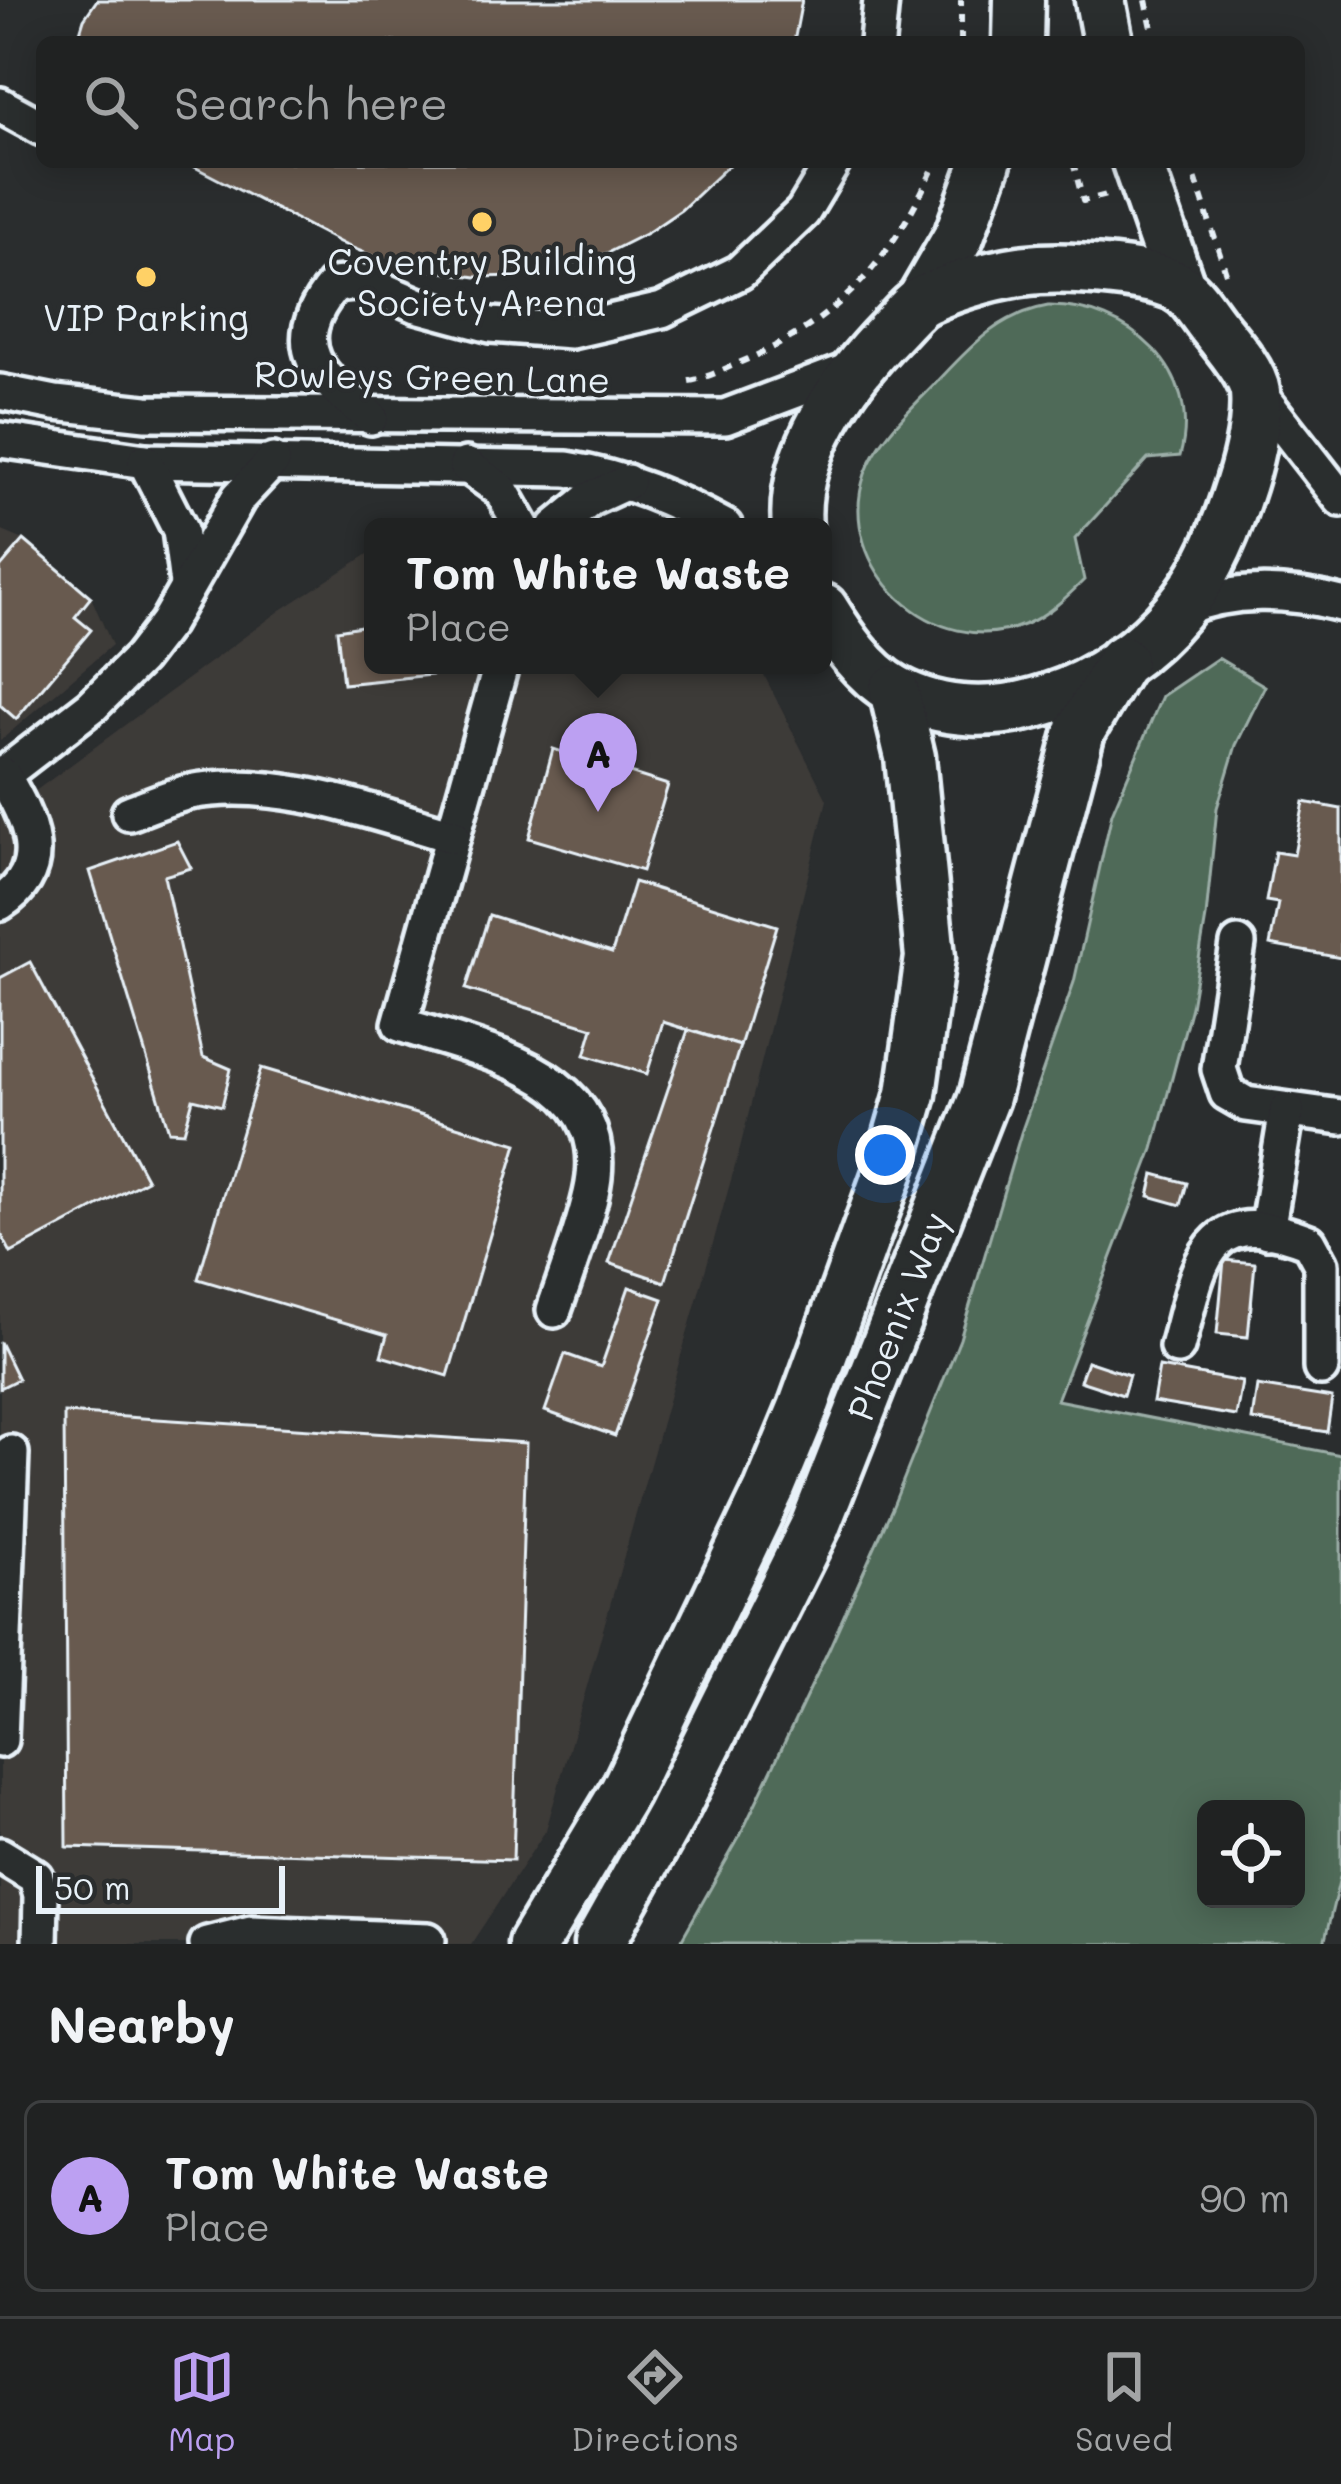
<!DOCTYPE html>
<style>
body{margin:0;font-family:Mali,sans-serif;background:#282a2a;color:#f1f3f6}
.controls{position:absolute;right:36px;bottom:36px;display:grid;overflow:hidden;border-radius:18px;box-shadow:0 6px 30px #0003}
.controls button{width:108px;height:108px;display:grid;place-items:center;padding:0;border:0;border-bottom:3px solid #3d3f40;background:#202222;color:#f1f3f6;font:60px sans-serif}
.scale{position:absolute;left:36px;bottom:30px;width:249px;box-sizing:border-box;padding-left:12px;border:6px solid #e8f1f8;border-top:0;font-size:33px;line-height:42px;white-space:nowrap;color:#e8f1f8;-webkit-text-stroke:9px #2a2d2e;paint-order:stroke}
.you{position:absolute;left:885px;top:1155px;width:42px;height:42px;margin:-30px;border:9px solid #fff;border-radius:50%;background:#1a73e8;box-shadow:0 0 0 18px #1a73e833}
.badge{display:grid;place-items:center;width:78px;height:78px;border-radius:50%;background:#bca0f2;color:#111;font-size:39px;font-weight:700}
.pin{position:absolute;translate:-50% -99px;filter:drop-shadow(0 3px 6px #0008)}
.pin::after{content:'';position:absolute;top:63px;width:42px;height:36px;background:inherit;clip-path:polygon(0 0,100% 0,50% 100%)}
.popup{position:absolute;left:364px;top:518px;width:468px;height:156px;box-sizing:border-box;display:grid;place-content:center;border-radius:18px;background:#202222;filter:drop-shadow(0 3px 9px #0005);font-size:39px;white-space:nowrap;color:#a2a4a5}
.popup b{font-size:45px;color:#f1f3f6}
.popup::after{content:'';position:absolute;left:50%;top:100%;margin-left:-24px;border:24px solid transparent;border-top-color:#202222}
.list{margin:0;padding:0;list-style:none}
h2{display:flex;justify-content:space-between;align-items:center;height:156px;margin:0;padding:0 48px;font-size:51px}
h2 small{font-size:39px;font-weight:400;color:#a2a4a5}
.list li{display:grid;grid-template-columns:78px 1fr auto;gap:36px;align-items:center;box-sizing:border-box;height:192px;margin:0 24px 24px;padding:0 24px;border:3px solid #3d3f40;border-radius:18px}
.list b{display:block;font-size:45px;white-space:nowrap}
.list p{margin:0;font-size:39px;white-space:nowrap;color:#a2a4a5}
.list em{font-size:39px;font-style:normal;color:#a2a4a5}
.icon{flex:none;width:66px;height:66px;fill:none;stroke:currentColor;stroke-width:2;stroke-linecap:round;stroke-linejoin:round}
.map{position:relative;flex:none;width:1341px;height:1944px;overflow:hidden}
.search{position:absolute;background:#202222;box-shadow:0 6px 30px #0003;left:36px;right:36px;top:36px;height:132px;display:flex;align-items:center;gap:30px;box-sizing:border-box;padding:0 42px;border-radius:18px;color:#a2a4a5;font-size:45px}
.sheet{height:372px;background:#202222}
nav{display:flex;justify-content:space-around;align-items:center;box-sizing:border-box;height:168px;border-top:3px solid #3d3f40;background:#202222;font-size:33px;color:#a2a4a5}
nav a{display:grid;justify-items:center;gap:6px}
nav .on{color:#bca0f2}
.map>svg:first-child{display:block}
</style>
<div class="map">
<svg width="1341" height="1944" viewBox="0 0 1341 1944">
<rect width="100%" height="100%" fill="#2a2d2e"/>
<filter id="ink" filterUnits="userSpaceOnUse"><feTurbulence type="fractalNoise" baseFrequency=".00833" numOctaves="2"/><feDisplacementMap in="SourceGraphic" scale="24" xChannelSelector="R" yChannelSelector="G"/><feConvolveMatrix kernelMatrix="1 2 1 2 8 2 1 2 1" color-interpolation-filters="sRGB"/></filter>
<g filter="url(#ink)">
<g fill="#3d3a38">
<path d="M0 530 24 540 91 597 112 645 0 741Z"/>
<path d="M373 551V665H759L827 800 739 1152 546 1830 471 1944H0V817L281 610Z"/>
</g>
<g fill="#506b59" stroke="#9caea8" stroke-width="3" fill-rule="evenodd">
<path d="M1048 306C1128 305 1204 371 1180 456L1148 459 1075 539 1084 580C1067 597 1048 615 1026 624 935 663 833 567 865 474 879 436 911 409 938 381 971 346 998 315 1048 306Z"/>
<path d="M1218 658 1265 686 1236 745 1217 808 1206 917 1191 1007 1153 1149 1057 1400 1341 1455V1873L1324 1944H679L740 1836 828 1651 893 1506 960 1339 1021 1133 1074 982 1112 813 1162 696ZM1206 1809H1296V1899H1206Z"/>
</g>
<g fill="#685a4f" stroke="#e8f1f8" stroke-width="3">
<path d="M97 0H802L794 42H77L84 19Z"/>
<path d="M185 162H732L681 210 647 233 605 254 521 276 476 277 394 265 345 245Z"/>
<path d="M24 540 91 597 75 617 91 630 16 719 0 705V568Z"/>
<path d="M373 624V665H451L449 673 343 684 337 630Z"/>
<path d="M553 749 668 785 642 871 529 838Z"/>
<path d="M1304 802 1341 809V958L1270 945 1278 903 1266 901 1275 852 1294 855Z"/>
<path d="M177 841 191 868 164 876 203 1057 231 1069 222 1106 193 1099 184 1132 169 1131 90 871Z"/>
<path d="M634 882 777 926 740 1046 663 1022 647 1074 585 1055 593 1028 466 989 489 915 612 953Z"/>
<path d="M30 962 147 1180 11 1253 0 1232V978Z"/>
<path d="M688 1030 740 1046 665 1282 609 1263Z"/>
<path d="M261 1068 517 1144 448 1376 381 1356 387 1335 198 1279Z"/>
<path d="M1154 1174 1187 1183 1181 1205 1149 1196Z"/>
<path d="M1224 1260 1255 1263 1248 1337 1217 1334Z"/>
<path d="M629 1287 663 1299 615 1436 545 1411 565 1354 601 1367Z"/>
<path d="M0 1342 18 1379 0 1388Z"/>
<path d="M1087 1361 1129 1375 1123 1395 1080 1381Z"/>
<path d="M1159 1367 1242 1382 1236 1416 1153 1402Z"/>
<path d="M1257 1386 1332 1398 1327 1432 1252 1420Z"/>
<path d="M64 1413 526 1443 513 1860 67 1847Z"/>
</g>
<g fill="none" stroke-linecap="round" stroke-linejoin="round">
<defs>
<g id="minor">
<path d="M877 42 881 0"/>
<path d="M0 105 42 128"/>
<path d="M1255 389 1341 499"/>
<path d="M0 392 55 403 146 413 725 417 855 368"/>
<path d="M371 417C319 378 283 346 334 285L364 282 417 305 491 325 571 331 662 310 740 272 803 212 833 162"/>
<path d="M0 440 145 461 567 469C624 478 674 499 725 527"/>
<path d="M145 461 180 530 187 584"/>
<path d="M466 465 501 490 522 527"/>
<path d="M556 527 590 499 627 482"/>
<path d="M1180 609C1234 588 1286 590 1341 604"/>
<path d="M501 665 400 1024C485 1054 619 1072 591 1194 582 1233 567 1272 554 1310"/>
<path d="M0 777 92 706 140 658 167 623 239 497 273 461"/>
<path d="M129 813C149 806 170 796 190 792 277 776 370 812 453 836"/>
<path d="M0 903C55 867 28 819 3 775"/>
<path d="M1238 944 1219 1069 1227 1093 1246 1104 1341 1117"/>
<path d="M1267 1231 1287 1110"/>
<path d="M1177 1347C1200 1266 1201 1199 1309 1242L1321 1264V1368"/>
<path d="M0 1740 11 1453"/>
<path d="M0 1855 36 1877 41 1895 40 1944"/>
<path d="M207 1944 251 1933 428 1940"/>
</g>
<g id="highway">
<path d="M1100 0 1108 42"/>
<path d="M1018 42 1019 0"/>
<path d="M1137 162 1181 289"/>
<path d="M922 300 959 236 986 162"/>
<path d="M797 527C790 453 844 379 893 329 903 319 914 304 926 299 959 284 1004 271 1040 269 1071 267 1156 272 1182 289 1195 298 1206 319 1217 331 1229 346 1252 373 1255 392 1258 427 1247 466 1236 498 1223 538 1205 578 1178 610 1113 689 991 742 895 690 864 673 841 638 823 609"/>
<path d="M533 1944 625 1791 769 1490 803 1408 888 1173 911 1094 930 957 910 757 894 690"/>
<path d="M599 1944 671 1815 815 1526 984 1097 1080 731 1122 660"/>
</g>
</defs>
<use href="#minor" stroke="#e8f1f8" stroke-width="42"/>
<use href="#highway" stroke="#e8f1f8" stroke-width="57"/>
<g stroke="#e8f1f8" stroke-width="6" stroke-dasharray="9 9" stroke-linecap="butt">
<path d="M1146 0 1155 42"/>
<path d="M961 42V0"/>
<path d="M1073 162 1083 201 1110 194"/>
<path d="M1190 162 1226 273"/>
<path d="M689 381C707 378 724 369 741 362 842 320 892 259 936 162"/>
</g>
<use href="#minor" stroke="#2a2d2e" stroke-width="33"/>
<use href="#highway" stroke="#2a2d2e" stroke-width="48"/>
</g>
</g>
<g fill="#ffd166" stroke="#2a2d2e" stroke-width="4.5">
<circle cx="482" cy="222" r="12"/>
<circle cx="146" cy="277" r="12"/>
</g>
<g text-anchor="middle" stroke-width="9" stroke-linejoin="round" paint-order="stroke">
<g font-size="36" fill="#e8f1f8" stroke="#2a2d2e">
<text x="482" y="275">Coventry Building<tspan x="482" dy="41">Society Arena</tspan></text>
<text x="146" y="331">VIP Parking</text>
</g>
<g font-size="36" fill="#e8f1f8" stroke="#2a2d2e">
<text transform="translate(432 377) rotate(1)" y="13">Rowleys Green Lane</text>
<text transform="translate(898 1316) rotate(-69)" y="13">Phoenix Way</text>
</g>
</g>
</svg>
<div class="controls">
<button><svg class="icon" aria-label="locate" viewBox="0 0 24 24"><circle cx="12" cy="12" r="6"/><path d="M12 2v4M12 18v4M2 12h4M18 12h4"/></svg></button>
</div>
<div class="scale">50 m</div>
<div class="you"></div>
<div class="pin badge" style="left:598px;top:812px">A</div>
<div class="popup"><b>Tom White Waste</b>Place</div>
<div class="search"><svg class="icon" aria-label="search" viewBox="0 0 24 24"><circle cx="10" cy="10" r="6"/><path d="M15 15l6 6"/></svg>Search here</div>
</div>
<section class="sheet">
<h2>Nearby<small></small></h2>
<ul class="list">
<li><span class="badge">A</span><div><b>Tom White Waste</b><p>Place</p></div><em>90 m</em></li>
</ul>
</section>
<nav>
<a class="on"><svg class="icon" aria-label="map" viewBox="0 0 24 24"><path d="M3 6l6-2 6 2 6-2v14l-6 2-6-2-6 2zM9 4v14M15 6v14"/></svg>Map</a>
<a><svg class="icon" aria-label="directions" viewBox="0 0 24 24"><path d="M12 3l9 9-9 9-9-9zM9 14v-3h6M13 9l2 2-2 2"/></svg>Directions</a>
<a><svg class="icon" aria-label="saved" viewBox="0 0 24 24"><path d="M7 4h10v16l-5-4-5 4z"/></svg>Saved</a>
</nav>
